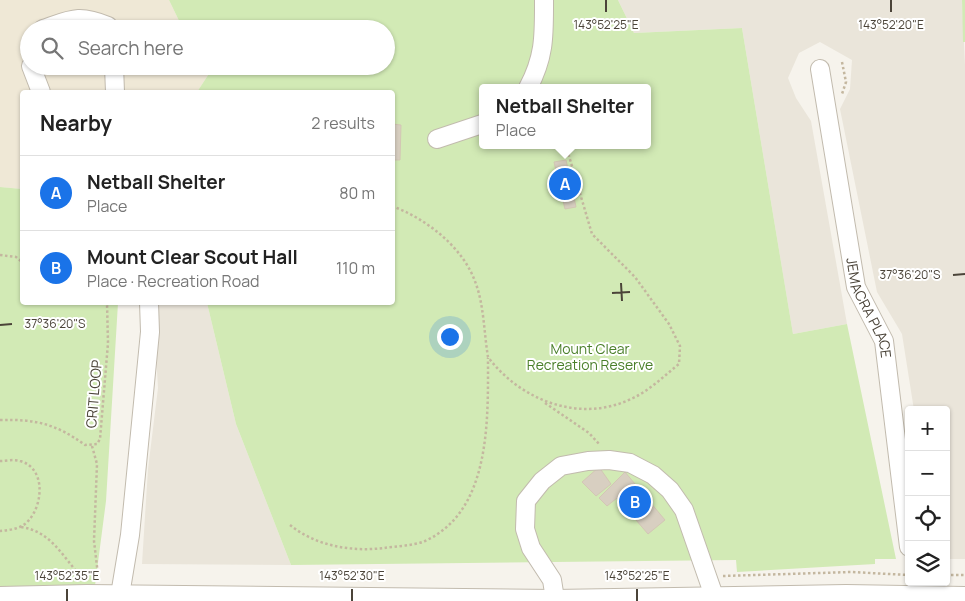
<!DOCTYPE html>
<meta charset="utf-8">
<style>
body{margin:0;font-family:Manrope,sans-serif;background:#f2f2f2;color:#222}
.controls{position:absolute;right:15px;bottom:15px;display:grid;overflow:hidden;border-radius:5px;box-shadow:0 1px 4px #0004}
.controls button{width:45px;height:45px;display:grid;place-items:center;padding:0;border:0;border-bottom:1px solid #e0e0e0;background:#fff;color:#222;font:25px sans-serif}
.you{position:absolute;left:449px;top:336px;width:18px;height:18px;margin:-12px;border:4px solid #fff;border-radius:50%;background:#1a73e8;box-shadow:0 0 0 8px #1a73e833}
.badge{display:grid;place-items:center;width:32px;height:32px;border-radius:50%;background:#1a73e8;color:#fff;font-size:16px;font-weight:700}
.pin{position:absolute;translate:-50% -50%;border:2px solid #fff;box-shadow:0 1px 5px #0006}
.popup{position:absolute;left:479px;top:84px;width:172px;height:65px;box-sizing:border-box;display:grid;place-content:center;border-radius:5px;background:#fff;filter:drop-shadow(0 1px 4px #0005);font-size:16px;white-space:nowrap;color:#767676}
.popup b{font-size:19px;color:#222}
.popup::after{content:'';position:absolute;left:50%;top:100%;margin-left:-10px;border:10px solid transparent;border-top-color:#fff}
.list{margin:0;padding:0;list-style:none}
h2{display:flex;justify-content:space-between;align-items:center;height:65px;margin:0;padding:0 20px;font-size:21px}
h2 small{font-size:16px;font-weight:400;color:#767676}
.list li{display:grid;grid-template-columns:32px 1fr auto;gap:15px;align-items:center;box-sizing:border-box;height:75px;padding:0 20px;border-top:1px solid #e0e0e0}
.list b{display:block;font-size:19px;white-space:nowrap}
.list p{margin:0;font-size:16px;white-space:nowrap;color:#767676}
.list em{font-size:16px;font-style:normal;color:#767676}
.icon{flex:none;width:28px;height:28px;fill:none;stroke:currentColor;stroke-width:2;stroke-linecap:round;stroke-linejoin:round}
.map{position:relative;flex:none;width:965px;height:601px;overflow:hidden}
.search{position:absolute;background:#fff;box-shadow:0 1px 4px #0004;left:20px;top:20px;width:375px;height:55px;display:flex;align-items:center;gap:12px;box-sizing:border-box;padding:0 18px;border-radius:28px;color:#767676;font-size:19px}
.panel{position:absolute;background:#fff;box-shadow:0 1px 4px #0004;left:20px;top:90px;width:375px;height:215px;border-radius:5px}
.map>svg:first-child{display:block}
</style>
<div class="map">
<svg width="965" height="601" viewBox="0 0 965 601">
<rect width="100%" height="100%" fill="#f6f3ec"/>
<g fill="#eae5da">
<path d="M618 0H962L965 65V559H946V410H914L902 334 877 292 840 109 850 89 852 60 820 42 799 53 788 78 796 98 811 121 847 324 793 334 742 28 634 33Z"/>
<path d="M153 303H207L236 424 291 565 142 564 148 469 158 388Z"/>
</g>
<path fill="#efe8d6" d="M0 0H169L183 29H29V66H214L197 92H22V189L0 187Z"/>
<g fill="#d2eab5" fill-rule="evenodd">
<path d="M169 0H618L634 33 742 28 793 334 847 324 896 559H875V564L737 572 736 560 291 565 236 424 207 303 392 302V92H197L214 66H386V29H183ZM482 88H648V145H482Z"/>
<path d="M962 0H965V42H963Z"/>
<path d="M0 187 22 189V302L118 303 106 501 93 601H0Z"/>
</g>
<g fill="#d8cfc1" stroke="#d3c7b4">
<path d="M392 124 401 125 400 160H392Z"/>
<path d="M566 160 576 207 565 209 554 162Z"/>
<path d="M599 467 611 484 596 496 582 482Z"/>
<path d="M625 472 665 520 648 534 617 498 607 506 599 498Z"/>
</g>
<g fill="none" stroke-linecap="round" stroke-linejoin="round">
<defs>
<g id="minor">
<path d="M43 29C72 19 79 14 108 26L109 29"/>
<path d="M31 66 41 92"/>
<path d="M114 66 115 92"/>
<path id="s1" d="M820 69 856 287 884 341 909 547"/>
<path d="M528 88C545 56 544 35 544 0"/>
<path d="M437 139 482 124"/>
<path d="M120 595 130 535 150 332 149 302"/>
<path d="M0 596 87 594 555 599 846 594 965 596"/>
<path d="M555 599 552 580 531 548 525 529 526 501 542 481 561 466 588 461 609 460 630 463 653 475 670 490 684 510 714 596"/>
</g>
</defs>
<use href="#minor" stroke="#c2bbae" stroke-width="20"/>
<g stroke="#c4b79f" stroke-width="2.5" stroke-dasharray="2.5 2.5" stroke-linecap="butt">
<path d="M842 62 846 82 842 94"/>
<path d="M392 206C427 219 464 248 476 284 484 306 484 333 488 357 521 401 581 424 633 398 650 390 664 376 679 364L680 346 669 324 635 277 592 234 569 156 562 145"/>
<path d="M0 255 16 257 22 262"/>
<path d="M545 403 589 433 600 445"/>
<path d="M0 420C36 419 56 424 85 445L97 444 100 439 108 343 107 302"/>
<path d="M92 446 97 464 94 541 98 575 96 578"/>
<path d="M0 461C6 461 14 459 20 461 46 468 43 504 29 520 22 529 10 530 0 531"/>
<path d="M290 525C316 546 351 552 384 548 396 546 413 546 425 541 491 511 488 420 488 358"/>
<path d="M21 527C51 531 63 557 82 578"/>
<path d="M946 575H965"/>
<path d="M723 576 851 572 909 575"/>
</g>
<use href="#minor" stroke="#fff" stroke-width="18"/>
</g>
<path fill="none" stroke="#4b4439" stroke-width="2" d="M606 0V12M891 0V12M953 275 965 274M621 283 622 301M612 293 630 292M0 325 12 324M67 589V601M352 589V601M637 589V601"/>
<g text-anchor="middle" stroke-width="4" stroke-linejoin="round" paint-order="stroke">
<g font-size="14" fill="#4b4439" stroke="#fff">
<text dy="5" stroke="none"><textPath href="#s1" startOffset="245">JEMACRA PLACE</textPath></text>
<text transform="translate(94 394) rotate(-85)" y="5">CRIT LOOP</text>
</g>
<g font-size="14" fill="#4a7f2a" stroke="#fff">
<text x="590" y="354">Mount Clear<tspan x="590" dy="16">Recreation Reserve</tspan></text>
</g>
</g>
<g font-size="12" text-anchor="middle" fill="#4b4439" stroke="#fff" stroke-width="4" stroke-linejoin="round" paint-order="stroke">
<text x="606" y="29">143°52'25"E</text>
<text x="891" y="29">143°52'20"E</text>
<text x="910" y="279">37°36'20"S</text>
<text x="55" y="328">37°36'20"S</text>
<text x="67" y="580">143°52'35"E</text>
<text x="352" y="580">143°52'30"E</text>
<text x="637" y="580">143°52'25"E</text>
</g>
</svg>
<div class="controls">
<button>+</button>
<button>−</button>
<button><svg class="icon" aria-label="locate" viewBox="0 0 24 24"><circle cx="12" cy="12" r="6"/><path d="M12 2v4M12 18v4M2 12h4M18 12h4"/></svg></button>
<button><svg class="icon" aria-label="layers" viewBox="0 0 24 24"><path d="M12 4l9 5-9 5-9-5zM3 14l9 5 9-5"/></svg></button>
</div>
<div class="you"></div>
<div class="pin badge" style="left:565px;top:184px">A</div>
<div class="popup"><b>Netball Shelter</b>Place</div>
<div class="pin badge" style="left:635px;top:502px">B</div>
<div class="search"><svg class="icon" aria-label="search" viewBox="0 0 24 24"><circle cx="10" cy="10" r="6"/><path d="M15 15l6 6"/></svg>Search here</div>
<section class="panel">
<h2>Nearby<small>2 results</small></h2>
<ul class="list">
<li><span class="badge">A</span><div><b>Netball Shelter</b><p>Place</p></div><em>80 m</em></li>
<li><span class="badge">B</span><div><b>Mount Clear Scout Hall</b><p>Place · Recreation Road</p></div><em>110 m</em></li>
</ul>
</section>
</div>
